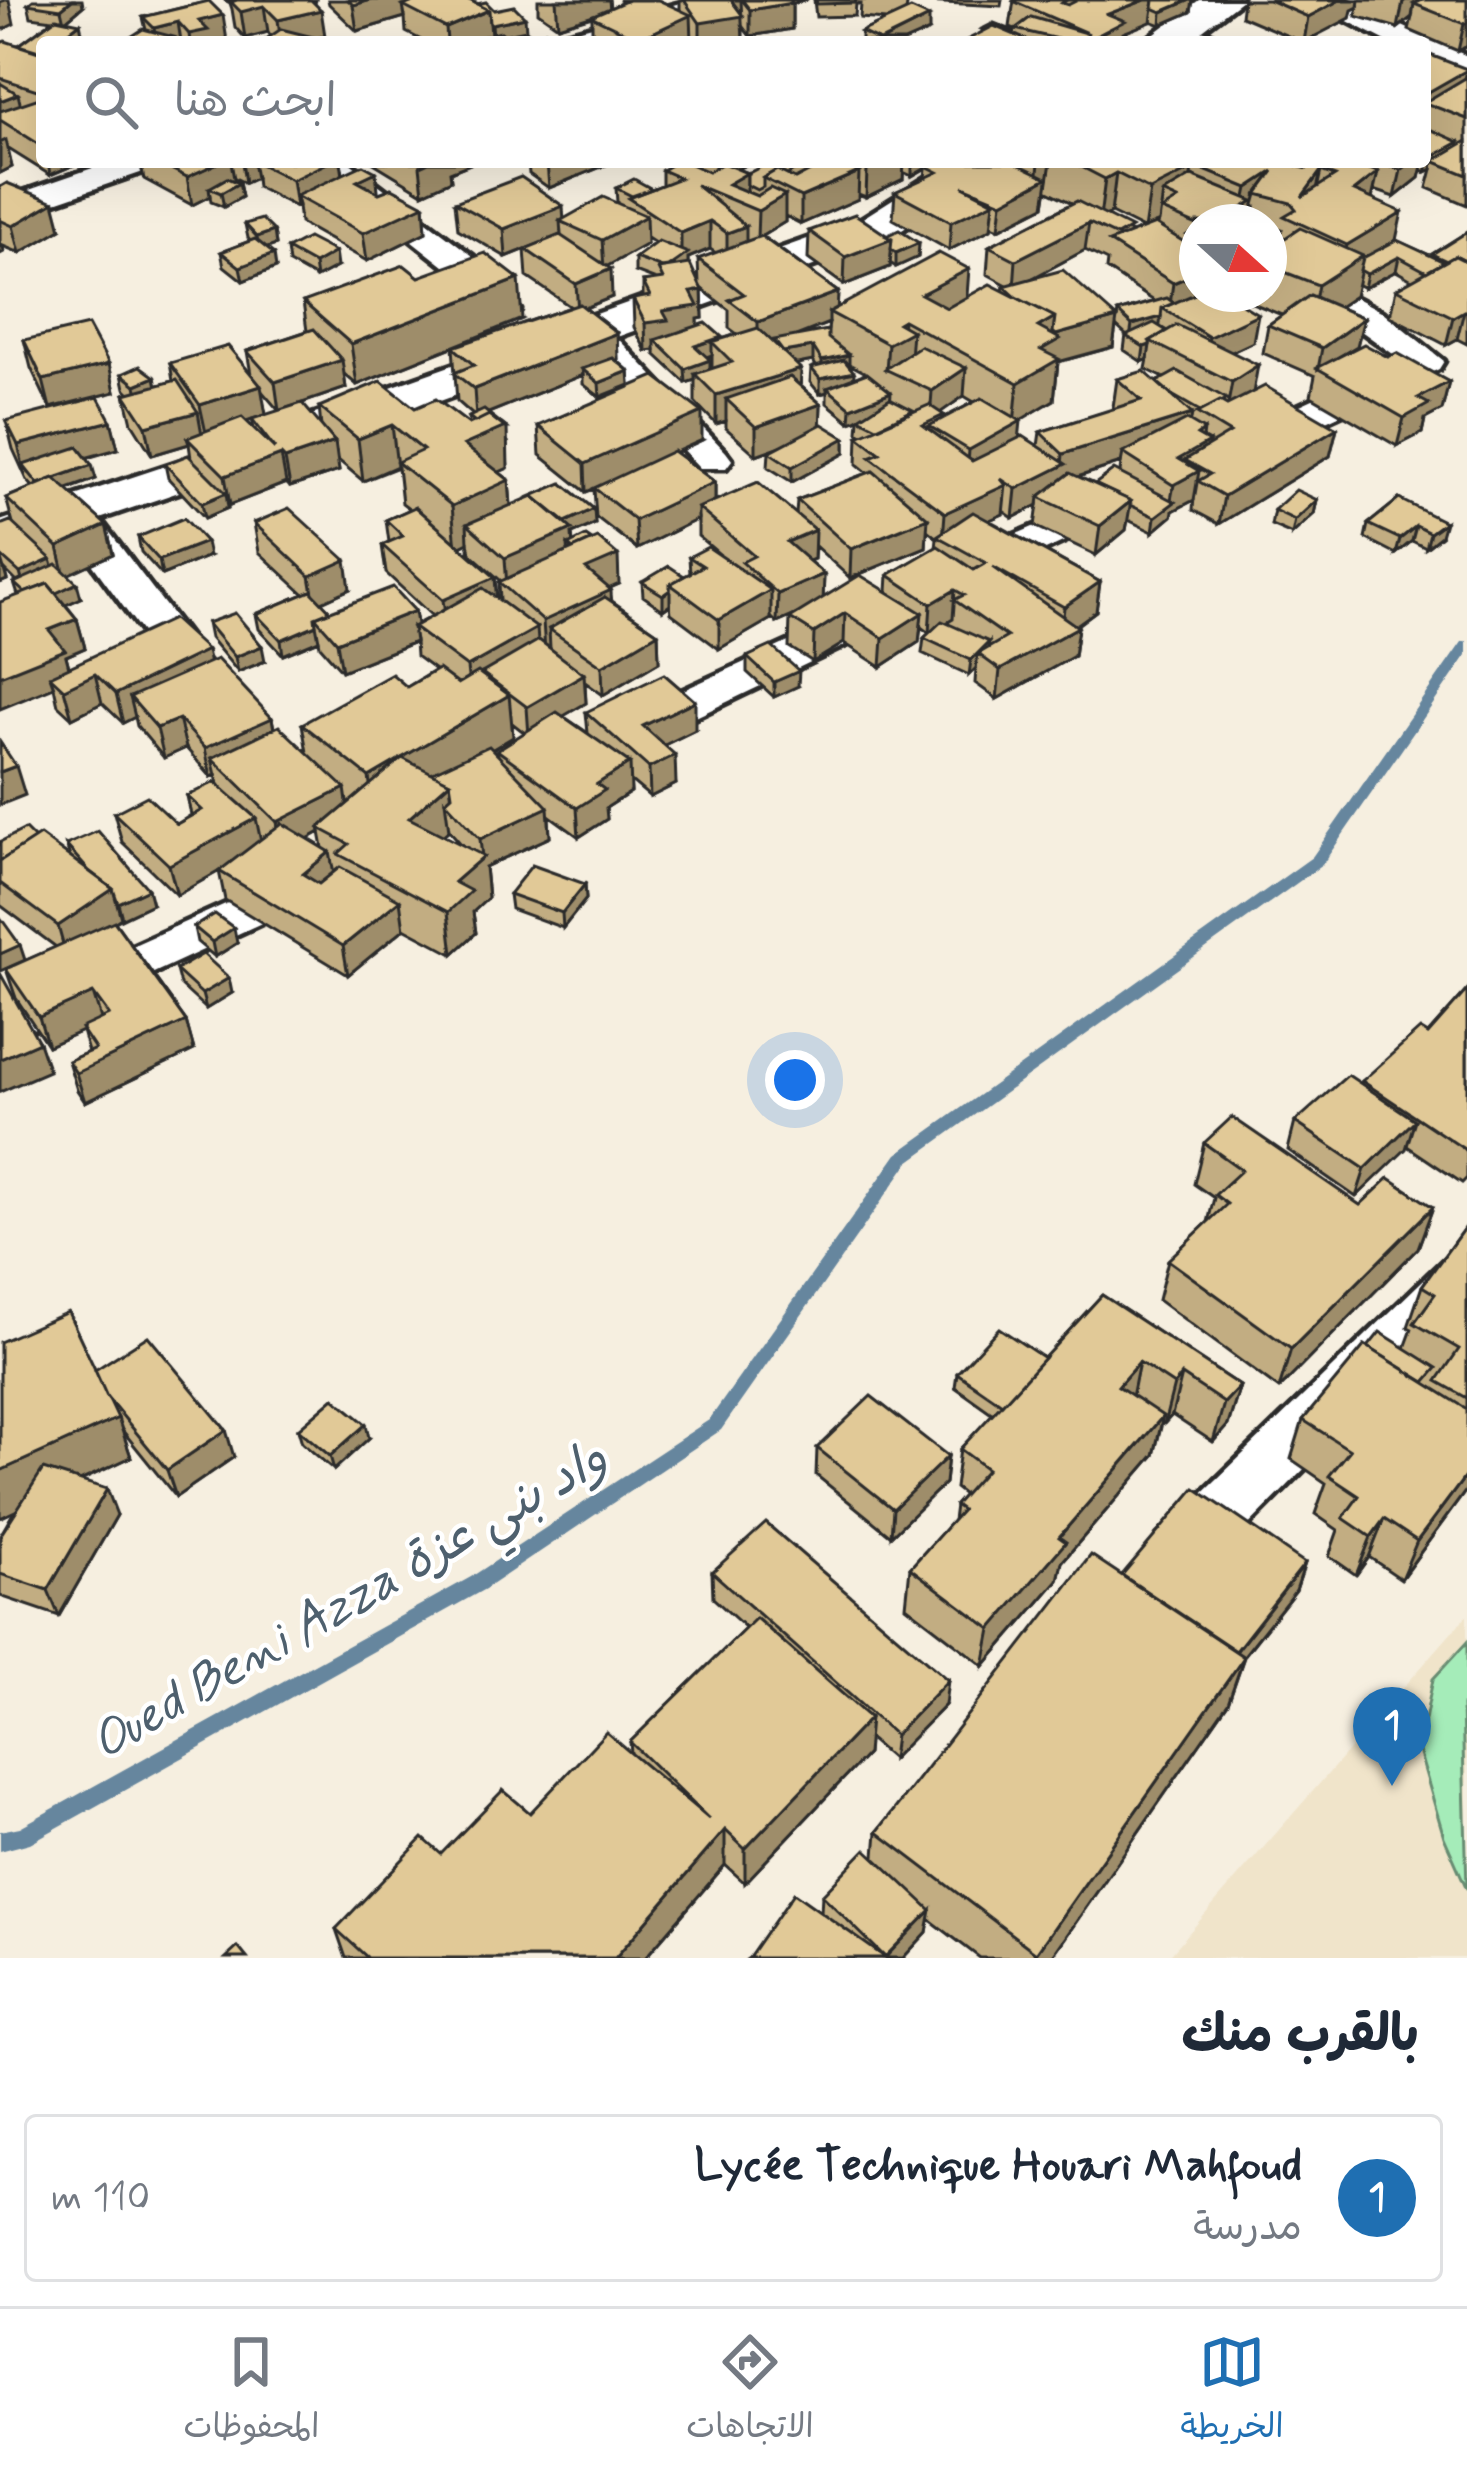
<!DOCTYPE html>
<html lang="ar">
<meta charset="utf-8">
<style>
body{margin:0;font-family:Mynerve,"Playpen Sans Arabic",sans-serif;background:#f2f2f3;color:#1f2937;direction:rtl}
.compass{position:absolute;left:1179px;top:204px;width:108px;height:108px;border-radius:50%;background:#fff;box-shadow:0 12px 48px #0002;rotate:111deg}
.you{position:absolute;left:795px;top:1080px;width:42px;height:42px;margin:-30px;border:9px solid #fff;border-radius:50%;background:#1a73e8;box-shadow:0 0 0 18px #1a73e833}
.badge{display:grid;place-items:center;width:78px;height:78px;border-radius:50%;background:#1f6fb2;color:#fff;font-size:39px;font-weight:700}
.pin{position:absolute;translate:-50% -99px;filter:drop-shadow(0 3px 6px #0008)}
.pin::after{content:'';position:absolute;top:63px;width:42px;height:36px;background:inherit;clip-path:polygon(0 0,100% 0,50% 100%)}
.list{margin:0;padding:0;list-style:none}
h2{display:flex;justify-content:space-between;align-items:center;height:156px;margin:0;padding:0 48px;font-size:51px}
h2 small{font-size:39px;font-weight:400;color:#747a83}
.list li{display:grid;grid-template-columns:78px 1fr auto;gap:36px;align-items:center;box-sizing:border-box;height:168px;margin:0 24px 24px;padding:0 24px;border:3px solid #e0e1e3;border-radius:12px}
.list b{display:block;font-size:45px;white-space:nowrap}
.list p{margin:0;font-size:39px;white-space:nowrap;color:#747a83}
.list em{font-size:39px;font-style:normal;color:#747a83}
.icon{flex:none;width:66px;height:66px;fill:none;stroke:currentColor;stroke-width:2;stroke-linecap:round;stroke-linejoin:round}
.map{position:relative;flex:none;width:1467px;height:1958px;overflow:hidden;direction:ltr}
.search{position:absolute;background:#fff;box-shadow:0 12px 48px #0002;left:36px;right:36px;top:36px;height:132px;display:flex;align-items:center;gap:30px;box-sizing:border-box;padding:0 42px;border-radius:12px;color:#747a83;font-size:45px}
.sheet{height:348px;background:#fff}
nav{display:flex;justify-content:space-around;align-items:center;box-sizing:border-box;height:168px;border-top:3px solid #e0e1e3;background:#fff;font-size:33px;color:#747a83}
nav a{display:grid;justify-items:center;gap:6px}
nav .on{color:#1f6fb2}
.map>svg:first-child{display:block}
</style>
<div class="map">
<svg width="1467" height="1958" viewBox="0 0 1467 1958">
<rect width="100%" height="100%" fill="#f6efe0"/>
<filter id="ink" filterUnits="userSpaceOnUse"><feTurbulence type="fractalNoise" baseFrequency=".00833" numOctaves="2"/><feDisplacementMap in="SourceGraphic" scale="24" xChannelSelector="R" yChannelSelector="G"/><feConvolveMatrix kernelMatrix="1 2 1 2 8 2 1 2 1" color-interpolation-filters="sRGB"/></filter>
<g filter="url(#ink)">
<path fill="#f0e4ca" d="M1467 1615V1958H1167Z"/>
<path fill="#a5ecb9" stroke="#688c72" stroke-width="3" d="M1467 1642V1710L1462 1707 1467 1889 1444 1837 1419 1751 1433 1679Z"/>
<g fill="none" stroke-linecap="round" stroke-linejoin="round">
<path fill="#66869e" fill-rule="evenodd" d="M1467 641V655L1322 865 909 1162 721 1430 485 1589 30 1843 0 1851V1831L20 1827 471 1577 709 1420 897 1154 1312 857 1462 642Z"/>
<defs>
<g id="minor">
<path d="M692 0H741L736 6 600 42H550L554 36Z"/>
<path d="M1307 0H1346L1467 56V77L1425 60V42H1388Z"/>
<path d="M1180 21 1216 36 1220 42C1201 42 1178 47 1165 30L1169 24Z"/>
<path d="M110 162H157L152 169 0 221V200Z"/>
<path d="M312 162H349L473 256 520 310 514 317H490L449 270Z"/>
<path d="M1269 253 1383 312 1444 361 1439 369 1267 448H1241L1235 440 1241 432 1400 359 1357 328 1269 277Z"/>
<path d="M593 323 606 326 726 452 732 460 726 468H700L580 342 575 334 580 326Z"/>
<path d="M1109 494 1123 498 1128 506 1123 514 985 578 971 581 957 578 951 569 957 560Z"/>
<path d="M75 501 89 505 212 667 218 677 212 687 197 691 182 687 55 513 61 505Z"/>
<path d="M854 612 869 616 875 625 869 634 650 739 635 743 620 739 613 729 620 719Z"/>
<path d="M306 868 322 873 329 884 322 895 0 1044V1005Z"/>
<path d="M1467 1249V1305L1200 1574 1179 1581 1158 1574 1150 1555 1158 1536 1448 1256Z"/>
</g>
<g id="tertiary">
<path d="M1199 0H1242L1187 42H1143Z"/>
<path d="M951 162H999L993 171 888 239 346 435 329 439 312 435 306 425 312 415 858 221Z"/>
<path d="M244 440 261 444 268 454 261 464 0 553V521Z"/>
</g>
</defs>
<use href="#minor" stroke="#2b2b2b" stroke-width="9"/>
<use href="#tertiary" stroke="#2b2b2b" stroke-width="9"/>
<use href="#minor" fill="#fff" fill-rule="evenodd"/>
<use href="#tertiary" fill="#fff" fill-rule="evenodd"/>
</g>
<g fill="#c2ad82" stroke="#2b2b2b" stroke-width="3" fill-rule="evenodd">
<path d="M224 0H316L315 3 325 36 317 38 329 42H262L271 36 268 32 245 38 235 27 232 9 230 3Z"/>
<path d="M328 0H469L494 10 526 30 505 35 511 40 559 42H425L406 32 405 17 357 31 329 4Z"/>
<path d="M538 0H609L610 8 623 2 619 0H658L680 10V0H808L792 4V29L750 36 743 27V42H696L691 36 690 42H592V16L558 26 538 12Z"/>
<path d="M814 0H908L906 11 929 31 904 42H861V32L887 20 860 18 861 4H856L855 16 816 17Z"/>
<path d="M925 0H1002L1001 6 925 2Z"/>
<path d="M1014 0H1193L1191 12 1161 25 1151 21 1123 33 1122 42H963L982 33V29L1012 30V33L1014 34 1015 29 1010 27Z"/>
<path d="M1243 0H1467V46L1458 51 1409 30 1412 17 1398 28 1356 16 1358 7 1352 10 1350 18 1302 42 1241 16Z"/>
<path d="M209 1 227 41 123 42 146 30 143 17Z"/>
<path d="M28 4 83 6 66 20 83 37 42 42V162H81L50 175 7 148 12 167 0 173V43L19 45 53 20 31 17Z"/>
<path d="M1425 45V53L1467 77V205L1427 188 1432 169 1426 172 1421 169 1419 178 1395 197 1374 190 1372 199 1396 240 1432 256V254L1467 232V344L1457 339 1446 345 1390 316 1396 289 1412 280 1396 271 1364 288 1357 284 1355 296 1338 307 1364 318 1357 346 1449 382 1442 410 1425 419 1422 433 1397 446 1311 396 1315 376 1263 353 1268 325 1282 315 1230 294H1269V232L1280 237 1282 229 1269 226V222H1252L1255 208 1251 210 1249 222H1197V294L1253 342 1232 352 1253 392 1337 428 1330 456 1219 524 1193 510 1194 497V500L1173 511 1172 516 1153 532 1128 520 1126 530 1096 555 1035 526 1038 505 1013 518 1003 511V514L989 520 1100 582 1096 611 1076 626 1078 627 1074 656 997 699 975 683 976 668 969 675 922 653 924 638 929 633 921 627 919 642 881 667 844 643 813 662 789 647 790 618 793 616 777 623 771 617V619L719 649 671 613 670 605 663 610 643 596 642 582 684 576 690 574 689 557 718 553 698 536V519L637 549 596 517 594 489 586 492 540 455 538 426 702 440 675 453 715 482V500L796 515 797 500 868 473 857 464 858 436 861 434 858 432 859 419 850 422 827 403V392L820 394 810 382 811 368 816 366 813 361 796 364 800 385 821 404 820 425 845 438V453L792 482 768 467 769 452 778 447 756 455 726 428V421L716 424 695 402V380L686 383 655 354V350L646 351 634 327 633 299 643 297V282L656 280 635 272V258L655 243 646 237 647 244 607 266 612 297 585 308 617 333 618 361 629 371 630 385 600 397 583 384V375L488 413 508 442 506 443 508 468 499 472 509 480 511 505 594 509 595 524 572 534 573 543 619 584 609 588 612 601 658 633 659 662 603 695 585 682 586 703 563 716 588 733 586 712 695 730 664 745 676 784 650 797 630 780 631 792 606 808 607 819 579 837 549 815 550 837 485 867 488 898 473 912 476 933 453 954 404 928 348 975 225 900 219 871 177 895 122 842 114 813 177 824 191 815 187 796 218 784 216 775 211 777 186 748 164 758 137 726 135 717 123 723 102 703 72 718 58 705 54 687 18 595 14 583 17 582 4 569 7 580 0 583V525L13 524 6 498 33 487 27 480 13 449 6 421H111L118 449 87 458 96 479 67 490 106 525 113 554 68 574 81 598 66 605 77 619 85 648 66 656 69 667 209 663 272 718 274 728 307 752 302 724 407 687 435 670 416 656 415 642 342 671 320 646 319 640 283 655 259 629 256 614 304 594 259 552 254 523 350 589 321 602 330 611H415L417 624 432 616 386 573 382 545 389 542 386 520 410 509 402 503 398 467 363 481 337 459 339 471 290 487 286 483 230 505 227 502 228 508 205 518 168 478 165 464 191 458 189 444 152 455 132 423 125 394 130 393 125 388 122 374 155 377 156 386 173 381 170 363 251 374 247 351 307 331 303 302 419 277 522 319 357 385 344 374 346 388 279 411 261 390 266 415 246 421 254 429 252 419 321 427 319 407 415 408 469 424V417L473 415 457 401 453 347 571 307 527 277 525 249 558 236 506 257 458 229 455 202 564 219 617 202 616 188 652 189 662 185V170L676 162H752L737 169 747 173 776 164V162H1292V165L1297 166 1299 162H1425ZM926 168 925 178 895 192 893 219 949 250 991 229 992 226 999 229 1044 206 1046 192 1048 191 1072 203 989 246 987 274 1007 285 1004 286 1003 291 967 297 837 307 838 292 762 236 785 222V216L801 224 858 199V194L866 197 903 179V172L912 176ZM1111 213 1143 229 1131 233 1106 215ZM710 249 716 253 698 259 699 283 688 264V258ZM1085 250 1107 261 1106 269 1154 301 1118 312 1117 318 1033 278ZM702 289 729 310V328L737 334 722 339 698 326V319L703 318ZM829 323 828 330 798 335ZM1116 326 1126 335 1124 350 1142 362 1148 359 1146 369 1164 378 1157 382 1117 379 1113 407 1115 409 1040 432 1038 446 1019 437V420L1054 400 1058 362 1113 347ZM712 355V368L710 369 707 357ZM849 364 866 373 854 378ZM964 396 974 402 943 418 940 412ZM1121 463 1120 473 1095 484 1078 477ZM927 530 937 538 936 548 888 575 887 592 823 598 824 574 809 561 814 559 815 546 850 578 926 547ZM468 542 470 553 501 581 499 582 500 601 497 598 495 577 460 546ZM512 723 525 733 497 750 498 755 492 749 513 737ZM449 830 462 845 443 835ZM320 832 323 848 308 839Z"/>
<path d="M140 162H341L343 174 378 193 424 205 426 232 367 261 300 223 298 206 296 207 257 187 256 178 245 183 233 177 234 181 239 183 242 197 224 207 211 202 210 196 192 205 144 179Z"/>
<path d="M372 162H470V164L450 172 451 180 423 193Z"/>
<path d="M528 162H613L549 188 529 174Z"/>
<path d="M0 187 61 229 20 253 3 246 4 252 0 254Z"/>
<path d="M245 224 274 231 276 245 267 248 276 268 243 281 224 266 221 252 250 241 248 238Z"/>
<path d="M809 231 886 236 919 243 918 257 896 267 890 263V267L844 285 808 259Z"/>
<path d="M287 249 337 267 316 278 289 263Z"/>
<path d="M24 340 109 364 115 392 50 408 31 368Z"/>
<path d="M1399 499 1441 536 1426 548 1412 541 1396 554 1365 538 1368 524Z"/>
<path d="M1317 500 1314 514 1292 534 1271 525 1274 510Z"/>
<path d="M138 537 209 556 162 575 141 552Z"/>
<path d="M207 623 265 661 238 672 210 638Z"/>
<path d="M747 657 798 686 774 697 747 672Z"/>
<path d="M35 839 70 857 66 845 152 904 115 922 186 1021 194 1050 85 1102 77 1090 68 1061 88 1052 82 1031 48 1046 16 998 6 969 56 947 0 905V842Z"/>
<path d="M585 884 586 899 563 928 511 909 509 894Z"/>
<path d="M194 927 237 943 215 957 197 942Z"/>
<path d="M176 970 232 993 206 1009 180 985Z"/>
<path d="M1467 990V1178L1462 1183 1407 1146 1356 1197 1288 1150 1295 1122 1361 1083 1362 1081 1428 1034Z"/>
<path d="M1204 1143 1360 1205 1433 1207 1418 1248 1279 1389 1158 1300 1168 1260 1208 1222 1214 1198 1194 1184Z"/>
<path d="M1467 1224V1489L1401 1579 1369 1557 1356 1575 1329 1556 1338 1530 1315 1514 1326 1483 1291 1459 1303 1420 1368 1347 1405 1348 1412 1329 1408 1327 1422 1286Z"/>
<path d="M1102 1295 1240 1386 1228 1425 1213 1442 1172 1415 1164 1424 1162 1423 1154 1455 1062 1562 1058 1580 984 1666 906 1606 910 1568 953 1521 955 1505 964 1495 955 1488 960 1449 993 1414 955 1387 957 1373 1044 1358Z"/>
<path d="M95 1370 234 1457 176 1497 122 1430 131 1457 81 1481 117 1515 59 1616 0 1596V1536Z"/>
<path d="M298 1429 369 1438 334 1470 302 1443Z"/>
<path d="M817 1448 948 1456 945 1483 891 1536 816 1475Z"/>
<path d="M1305 1563 1296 1590 1244 1656 1228 1703 1051 1958H980L929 1919 927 1932 903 1958H749L821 1912 822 1895 875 1856 877 1832 1122 1575Z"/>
<path d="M712 1572 945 1705 892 1759 868 1738 867 1754 745 1883 725 1865 645 1958H346L336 1929 441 1854 530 1813 631 1753 630 1742 746 1628 713 1598Z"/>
</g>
<g fill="#9e8d6a" stroke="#2b2b2b" stroke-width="3">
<path d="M5 0H9L14 24 0 31V2Z"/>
<path d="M72 0H82L83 6 64 22 61 9Z"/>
<path d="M265 0 264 6 268 32 245 38 241 12Z"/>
<path d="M371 0H441L403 6 405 17 357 31 353 5Z"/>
<path d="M556 0H609L610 10 558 26Z"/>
<path d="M731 0H741L743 42H700V23Z"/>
<path d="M1145 0H1154L1151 22 1123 33 1122 42H1096L1108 14Z"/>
<path d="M1190 0H1193L1191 12 1161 25 1162 12Z"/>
<path d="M1340 0H1359L1358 7 1352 10 1350 18 1304 42 1308 17Z"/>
<path d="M1406 0H1429L1414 4 1412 17 1398 28 1403 2Z"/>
<path d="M792 3V29L750 36V10Z"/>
<path d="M321 10 325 36 299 42H281L278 20Z"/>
<path d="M489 10 491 36 477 42H447L446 28Z"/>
<path d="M223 15 227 41 190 42 189 34 199 21Z"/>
<path d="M691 15 692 41 639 42V39Z"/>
<path d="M525 17 526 30 493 37 492 24Z"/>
<path d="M929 17V31L904 42H880Z"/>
<path d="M178 22 181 42H156L154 28Z"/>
<path d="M80 23 83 37 76 42H55Z"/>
<path d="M1467 23V46L1458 51 1464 24Z"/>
<path d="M1467 70 1461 96 1425 103V94Z"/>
<path d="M18 94 24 120H0V101Z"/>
<path d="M6 140 12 167 0 173V143Z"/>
<path d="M1459 142 1456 156 1433 161 1432 169 1426 172 1430 158Z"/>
<path d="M48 162H81L50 175Z"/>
<path d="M220 162H231L235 184 209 188 210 196 192 205 187 177Z"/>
<path d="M242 162H253L256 178 245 183Z"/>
<path d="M329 162H341L344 183 296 196 298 206 296 207 292 180Z"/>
<path d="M429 162H470V164L450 172 451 180 423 193 420 166Z"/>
<path d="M547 162H613L549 188Z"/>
<path d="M715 162H752L715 179Z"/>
<path d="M884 162H904L903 179 866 197 867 170Z"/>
<path d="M912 162H937L926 166V168L912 176Z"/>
<path d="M1039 162H1051L1044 206 999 229 1002 202 1037 184Z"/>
<path d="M1179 162H1213L1190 164 1189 170 1192 169 1186 208 1178 200 1163 193 1159 222 1144 230 1150 190Z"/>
<path d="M1411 162H1423L1419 178 1395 197 1401 170Z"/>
<path d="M1274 171 1257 194 1249 222H1229L1231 215 1244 207 1248 188Z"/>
<path d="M1321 171 1315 198 1297 224 1302 197Z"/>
<path d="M376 172 379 199 357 181Z"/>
<path d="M859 172 858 199 801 224V197Z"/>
<path d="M1378 172 1372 199 1354 191Z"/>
<path d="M747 173V200L728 184Z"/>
<path d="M1116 173 1111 213 1100 218 1105 179Z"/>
<path d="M239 183 242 197 224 207 221 193Z"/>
<path d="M785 195V222L757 239 758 211Z"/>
<path d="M54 202 61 229 20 253 13 226Z"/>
<path d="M994 202 991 229 949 250 951 222Z"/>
<path d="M424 205 426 232 367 261 363 233Z"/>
<path d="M563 206 564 223 560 221 561 235 506 257 504 229Z"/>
<path d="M1402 212 1396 240 1363 260 1355 296 1310 326 1318 285 1342 270 1347 245Z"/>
<path d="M646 216 647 244 604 268 602 240Z"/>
<path d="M710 221V249L688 258V267L666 269 681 258V233Z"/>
<path d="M1089 223 1085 250 1014 288 1016 260Z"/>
<path d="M746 226V253L727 261V233Z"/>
<path d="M274 231 276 245 259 251 257 237Z"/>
<path d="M892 239 890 267 844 285 845 257Z"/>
<path d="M919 243 918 257 896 267V253Z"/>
<path d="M335 252 337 267 316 278 314 264Z"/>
<path d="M274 254 276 268 243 281 240 267Z"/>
<path d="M1399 257 1396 271 1364 288 1367 274Z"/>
<path d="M611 269 612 297 578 311 576 284Z"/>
<path d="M969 269 966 309 919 329 921 294Z"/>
<path d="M1197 273V294L1169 311 1173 283Z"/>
<path d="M519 279 522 319 357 385 351 344Z"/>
<path d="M702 290 703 318 698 319V334L655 340V350L646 351 645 323 691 292Z"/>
<path d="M838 292 837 316 829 312V323L776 344 774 340V345L758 351V322Z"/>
<path d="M1464 311 1457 339 1446 345 1453 317Z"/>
<path d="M1258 314 1253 342 1204 365 1209 337Z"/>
<path d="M1055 317 1052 344 1056 335 1117 318 1113 347 1058 362 1054 400 1014 424 1018 383 1038 327Z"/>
<path d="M1161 317 1159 331 1130 339 1132 325Z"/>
<path d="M1364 318 1357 346 1318 369 1322 348Z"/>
<path d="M903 320 902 336 912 331 909 371 886 370 888 344 898 323Z"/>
<path d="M617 333 618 361 582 369 583 375 476 418 474 389Z"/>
<path d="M722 337 712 342V355L695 361V346Z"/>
<path d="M1150 345 1148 359 1142 362 1144 347Z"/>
<path d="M813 347V361L782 367V352Z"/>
<path d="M849 355V370L822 375V361Z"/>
<path d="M342 360 346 388 279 411 275 382Z"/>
<path d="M710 360V375L695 374V380L686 383 685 369Z"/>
<path d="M109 364 115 392 50 408 43 380Z"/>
<path d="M1258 365 1253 393 1227 410 1232 382Z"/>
<path d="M966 368 964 396 930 420 932 391Z"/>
<path d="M801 369 800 397 726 399V421L716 424V395Z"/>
<path d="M629 371 630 385 600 397 599 383Z"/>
<path d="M854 372 853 386 827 388V392L820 394V379Z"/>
<path d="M155 377 158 392 139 400 136 385Z"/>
<path d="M1449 382 1442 410 1425 419 1422 433 1397 446 1404 418 1418 398Z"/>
<path d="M261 386 266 415 206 433 200 405Z"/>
<path d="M891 392 890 407 850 422 851 408Z"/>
<path d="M821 404 820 432 756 455V427Z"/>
<path d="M198 412 203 440 187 438 189 444 152 455 146 426Z"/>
<path d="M702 412V440L586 492 585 464Z"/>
<path d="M1192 414 1187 442 1123 453 1121 463 1064 481 1039 497 1038 505 1013 518 1016 489 1062 466 1063 454Z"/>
<path d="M111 421 118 449 29 473 23 465 25 474 18 445Z"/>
<path d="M1021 421 1018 450 967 478 969 450Z"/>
<path d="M392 425 397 466 363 481 358 439Z"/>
<path d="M505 427 507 428 508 468 468 486 464 445Z"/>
<path d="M1337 428 1330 456 1219 524 1224 496Z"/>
<path d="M1204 430 1202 446 1209 442 1204 471 1185 460 1181 481 1199 471 1194 500 1173 511 1172 516 1153 532 1155 517 1170 505 1179 459 1197 435Z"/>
<path d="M845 438V453L792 482V467Z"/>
<path d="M335 442 339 471 290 487 285 459Z"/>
<path d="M281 455 286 483 230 505 225 476Z"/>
<path d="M92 465 96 479 42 498 38 484Z"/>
<path d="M509 480 512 521 467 524 468 542 456 548 452 506Z"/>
<path d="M715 482V510L698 508V519L637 549 635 520Z"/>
<path d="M1006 485 1003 514 945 540 943 539 945 513Z"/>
<path d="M226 493 228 508 205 518 202 503Z"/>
<path d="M1317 500 1314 514 1292 534 1295 520Z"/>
<path d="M1131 501 1126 530 1096 555 1100 526Z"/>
<path d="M594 509 595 524 572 534 573 549 568 545 569 559 507 587 505 558 560 525Z"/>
<path d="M928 518 926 547 850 578 851 549Z"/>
<path d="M1445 522 1441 536 1426 548 1430 533Z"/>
<path d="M106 525 113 554 65 576 58 547Z"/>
<path d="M1416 526 1412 541 1396 554 1400 539Z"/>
<path d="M815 530 814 559 786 571 787 542Z"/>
<path d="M206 542 209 556 162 575 159 560Z"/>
<path d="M618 555 619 584 588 598 584 558Z"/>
<path d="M0 556 7 580 0 583Z"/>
<path d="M51 559 55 574 24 588 20 573Z"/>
<path d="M346 560 350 589 315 605 310 576Z"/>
<path d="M824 574 823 603 777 623 778 594Z"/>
<path d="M495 577 497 606 447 629 443 600Z"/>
<path d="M1100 582 1096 611 1061 636 1064 607Z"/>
<path d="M77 583 81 598 39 617 35 603Z"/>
<path d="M611 590 612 619 549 629 550 648 545 651 543 621Z"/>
<path d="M670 590V605L663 610V595Z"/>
<path d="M771 590V619L719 649V620Z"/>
<path d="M955 590 953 619 929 633 931 604Z"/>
<path d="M415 611 418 631 413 627 415 642 342 671 337 642Z"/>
<path d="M845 613 844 643 813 662 814 633Z"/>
<path d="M922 613 919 642 881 667 883 638Z"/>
<path d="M77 619 85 648 66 656 72 679 50 676 54 687 0 709V676L49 630Z"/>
<path d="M316 625 319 640 283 655 281 640Z"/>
<path d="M1078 627 1074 656 997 699 1000 670Z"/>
<path d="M537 628 539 657 482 673 483 689 470 696 467 667Z"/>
<path d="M658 633 659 662 603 695 602 666Z"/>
<path d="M989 642 987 657 978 654 976 668 969 675 971 660Z"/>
<path d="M262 646 265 661 238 672 235 657Z"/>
<path d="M207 650 213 680 130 697 135 717 123 723 116 694Z"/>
<path d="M799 671 798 686 774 697V682Z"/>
<path d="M95 674 102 703 72 718 64 689Z"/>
<path d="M584 674 586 703 529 736 527 707Z"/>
<path d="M509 695 513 737 375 819 369 777Z"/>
<path d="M695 701V730L644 755 643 726Z"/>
<path d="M272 718 277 747 212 758 216 775 211 777 205 748Z"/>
<path d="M179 719 186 748 164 758 157 728Z"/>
<path d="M675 755 676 784 650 797 649 768Z"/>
<path d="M630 763 631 792 606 808 607 819 579 837 577 808 597 784Z"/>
<path d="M16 766 25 795 0 805V772Z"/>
<path d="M450 782 453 810 445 801 449 830 415 860 409 818Z"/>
<path d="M345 788 349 817 319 828 320 832 283 852 277 822Z"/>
<path d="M548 807 550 837 485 867 488 898 473 912 476 933 453 954 448 912 454 882 482 857 480 839Z"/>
<path d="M256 818 262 847 177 895 169 865Z"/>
<path d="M330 852 335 881 308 903 303 874Z"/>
<path d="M585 884 586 899 563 928 562 913Z"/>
<path d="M113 889 121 918 66 955 58 926Z"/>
<path d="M148 889 152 904 122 918 118 903Z"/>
<path d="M400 900 404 929 348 975 343 946Z"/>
<path d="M234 928 237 943 215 957 212 942Z"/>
<path d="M20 945 25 960 0 971V954Z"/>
<path d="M229 978 232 993 206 1009 202 994Z"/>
<path d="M93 993 102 1022 48 1046 39 1017Z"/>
<path d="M186 1021 194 1050 85 1102 76 1073Z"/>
<path d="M39 1042 49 1071 0 1092V1059Z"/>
<path d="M1415 1120 1406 1149 1356 1197 1365 1169Z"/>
<path d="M1433 1207 1418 1248 1279 1389 1291 1349Z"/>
<path d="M1139 1362 1131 1402 1118 1386Z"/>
<path d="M1182 1375 1172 1415 1164 1424 1174 1385Z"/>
<path d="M1240 1386 1228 1425 1213 1442 1224 1403Z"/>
<path d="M1163 1416 1154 1455 1062 1562 1058 1580 984 1666 991 1629 1059 1537Z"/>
<path d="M118 1418 131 1457 0 1518V1471Z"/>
<path d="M366 1424 369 1438 334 1470 330 1456Z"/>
<path d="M226 1430 234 1457 176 1497 167 1470Z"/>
<path d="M948 1456 945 1483 891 1536 893 1509Z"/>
<path d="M1467 1474V1489L1401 1579 1417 1541Z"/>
<path d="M107 1489 117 1515 59 1616 48 1590Z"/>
<path d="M1384 1519 1369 1557 1356 1575 1371 1537Z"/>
<path d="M1305 1563 1296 1590 1219 1687 1228 1662Z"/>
<path d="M1244 1657 1228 1703 1051 1958H1035L1036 1953Z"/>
<path d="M948 1680 945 1705 892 1759 895 1735Z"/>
<path d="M870 1718 867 1754 745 1883V1849Z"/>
<path d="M725 1830V1865L645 1958H615Z"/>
<path d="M931 1910 927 1932 903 1958H885Z"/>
</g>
<g fill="#e1c997" stroke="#2b2b2b" stroke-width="3" fill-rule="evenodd">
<path d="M33 0H72L61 9 28 4Z"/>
<path d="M237 0H311L321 10 278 20 264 6 241 12 231 2Z"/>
<path d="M348 0H371L353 5Z"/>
<path d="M418 0H469L489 10 446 28 403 6Z"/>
<path d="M628 0H658L691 15 639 39 591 16Z"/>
<path d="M684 0H734H731L743 16 700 23Z"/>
<path d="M742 0H790L792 3 750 10Z"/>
<path d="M816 0H855L856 3 817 4Z"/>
<path d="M1014 0H1067L1062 3 1068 5 1078 0H1145L1108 14 1125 21 1096 36 1103 38 1098 42H1070L1015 29 1031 17 1089 34 1013 1Z"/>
<path d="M1154 0H1190L1162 12 1153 8Z"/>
<path d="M1269 0H1340L1308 17Z"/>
<path d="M1423 0H1467V23L1464 24 1414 4Z"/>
<path d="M209 1 223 15 199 21 208 30 189 34 178 22 154 28 143 17Z"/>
<path d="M486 2 494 10 514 6 525 17 492 24 490 23 489 10 477 4Z"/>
<path d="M911 9 929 17 880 41 861 32Z"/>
<path d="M56 18 80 23 55 42H42V52L19 45Z"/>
<path d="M994 23 1012 30 1009 32 994 26 986 30 982 29Z"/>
<path d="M994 26 1027 40 1022 42H963Z"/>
<path d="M143 29 174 37 166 42H123Z"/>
<path d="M281 29 329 41 262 42Z"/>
<path d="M546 31 559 42H514L511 40Z"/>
<path d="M501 32 514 42H462Z"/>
<path d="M5 41 42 53V90L40 91 0 78V43Z"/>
<path d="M1425 53 1467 69V70L1425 94Z"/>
<path d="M1467 77V119L1425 103V102Z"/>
<path d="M0 83 18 94 0 101Z"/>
<path d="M42 97V146L0 120V111Z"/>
<path d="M1425 127 1459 142 1430 158 1425 156Z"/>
<path d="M1467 141V175L1433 161Z"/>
<path d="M157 162H220L187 177Z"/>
<path d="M256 162H329L292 180Z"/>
<path d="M676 162H686L708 172 723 163 747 173 728 184 757 196 770 188 785 195 758 211 696 185 746 226 727 233 710 221 681 233 628 198 680 178 662 170Z"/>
<path d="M770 162 792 172 787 175 777 170 763 178V187L757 190 747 185V174Z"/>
<path d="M800 162H837L859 172 801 197 763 178 777 170 795 179 814 169Z"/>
<path d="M851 162H884L867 170Z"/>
<path d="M934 162H1014L1047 178 1002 202 963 186 994 202 951 222 895 192 938 172 926 166Z"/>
<path d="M1072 162H1178L1192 169 1150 190 1116 173 1105 179Z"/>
<path d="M1194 162H1288L1286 163 1308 169 1298 163 1350 162 1378 172 1354 191 1402 212 1347 245 1284 216 1296 209 1291 203 1257 194 1274 171 1248 188 1190 164ZM1321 171 1335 176 1302 197Z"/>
<path d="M1379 162H1411L1401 170Z"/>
<path d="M363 165 376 172 357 181 379 193 392 188 424 205 363 233 296 196Z"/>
<path d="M1192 176 1253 201 1231 215 1247 222H1197V225L1162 210 1178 200 1163 193Z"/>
<path d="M521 177 563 206 504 229 455 202Z"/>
<path d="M227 178 239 183 221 193 209 188Z"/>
<path d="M634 179 652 189 632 196 616 188Z"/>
<path d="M7 183 54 202 13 226 0 220V187Z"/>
<path d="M603 197 646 216 602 240 560 221Z"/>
<path d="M1077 201 1131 228 1117 236 1089 223 1016 260 989 246Z"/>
<path d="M855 214 892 239 845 257 809 231Z"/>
<path d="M262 219 274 231 257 237 245 224Z"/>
<path d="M1155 224 1197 250V273L1173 283 1109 242Z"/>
<path d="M1300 228 1363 256 1318 285 1269 266V232L1285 238Z"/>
<path d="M1197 229V239L1187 235Z"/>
<path d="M899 230 919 243 896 253 891 249 892 239 886 236Z"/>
<path d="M1467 232V262L1455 256 1447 261 1432 254Z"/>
<path d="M560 235 611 269 576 284 525 249Z"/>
<path d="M761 236 838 292 758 322 729 300 744 294 698 259Z"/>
<path d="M308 238 335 252 314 264 287 249Z"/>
<path d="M255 239 274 254 240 267 221 252Z"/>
<path d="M1397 240 1444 262 1427 272 1399 257 1367 274 1360 270 1363 258Z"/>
<path d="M658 241 688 253 668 267 662 268 635 258Z"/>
<path d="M485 253 519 279 351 344 303 302 404 265 419 277Z"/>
<path d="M939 253 969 269 921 294 947 308 990 284 1055 317 1038 327 1060 339 1041 350 1059 359 1018 383 903 320 898 323 912 331 888 344 829 312Z"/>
<path d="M1455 256 1467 262V312L1464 311 1453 317 1396 289Z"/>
<path d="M690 264 702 290 691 292 698 306 663 311 668 320 645 323 633 299 650 296 643 282 663 279 658 269Z"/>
<path d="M1063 270 1117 318 1056 335 1053 332 1055 317 1016 297 1004 286Z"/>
<path d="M1197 293 1225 294 1258 314 1209 337 1162 308Z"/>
<path d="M1310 295 1364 318 1322 348 1268 325Z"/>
<path d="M1167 298 1174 303 1162 308 1161 317 1132 325 1118 312Z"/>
<path d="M580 304 617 333 474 389 454 373 474 365 453 347Z"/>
<path d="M706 323 722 337 695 346 710 360 685 369 655 340Z"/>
<path d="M1154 323 1167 331 1150 341V345L1144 347 1126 336Z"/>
<path d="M88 325 109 364 43 380 24 340Z"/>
<path d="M1177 325 1258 365 1232 382 1150 341Z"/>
<path d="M758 328 801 369 716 395 695 374 732 362 712 342Z"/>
<path d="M314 329 342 360 275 382 247 351Z"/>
<path d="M828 330V338L849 355 822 361 813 347 783 352 774 340Z"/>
<path d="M1364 344 1388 357 1397 353 1449 382 1418 398 1429 404 1404 418 1317 368Z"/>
<path d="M228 346 261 386 200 405 170 363Z"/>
<path d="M920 346 966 368 932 391 885 369Z"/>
<path d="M613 358 629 371 599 383 582 369Z"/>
<path d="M844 360 854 372 820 379 811 368Z"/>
<path d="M140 366 155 377 136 385 122 374Z"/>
<path d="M1144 371 1192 414 1063 454 1040 432 1141 400 1117 379Z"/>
<path d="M1177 371 1227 399 1200 411 1172 395 1157 382Z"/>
<path d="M867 373 891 392 851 408 827 388Z"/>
<path d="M655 376 702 412 585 464 538 426Z"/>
<path d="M790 377 821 404 756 427 726 399Z"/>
<path d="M177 380 198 412 146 426 125 394Z"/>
<path d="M381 381 415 408 436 399 469 424 489 415 505 427 464 445 509 480 452 506 397 462 423 450 392 425 358 439 319 407Z"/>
<path d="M1265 386 1337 428 1224 496 1198 481 1210 474 1185 460 1230 433 1197 413 1220 401 1227 405Z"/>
<path d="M98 397 111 421 18 445 6 421Z"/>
<path d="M890 398 913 410 877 427 859 418Z"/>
<path d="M982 398 1021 421 969 450 929 426Z"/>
<path d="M302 403 335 442 285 459 281 455 225 476 187 438 242 417 275 449 252 419Z"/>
<path d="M929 405 944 415 923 425 972 461 1023 436 1066 464 1016 489 1001 479 1006 485 945 513 870 457 880 453 858 436Z"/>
<path d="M484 410 507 428H505L489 415 475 422 469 417Z"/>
<path d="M1187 420 1204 430 1197 435 1209 442 1179 459 1199 471 1173 485 1123 453Z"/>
<path d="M822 424 845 438 792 467 769 452Z"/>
<path d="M78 447 92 465 38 484 23 465Z"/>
<path d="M673 451 715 482 635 520 594 488Z"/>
<path d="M188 455 226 493 202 503 165 464Z"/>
<path d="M1114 470 1175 502 1155 517 1130 505 1131 501 1095 484Z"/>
<path d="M873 471 928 518 851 549 797 500Z"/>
<path d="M1070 473 1131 501 1100 526 1039 497Z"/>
<path d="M54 478 106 525 58 547 6 498Z"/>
<path d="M758 482 815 530 787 542 824 574 778 594 742 562 754 556 698 508Z"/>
<path d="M562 483 594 509 565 522 533 496 527 498Z"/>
<path d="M1296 490 1317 500 1295 520 1274 510Z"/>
<path d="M533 496 572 529 505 558 467 524Z"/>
<path d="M1399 499 1445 522 1430 533 1416 526 1400 539 1368 524Z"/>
<path d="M415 507 495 577 443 600 382 545 403 536 386 520Z"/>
<path d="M289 508 346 560 310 576 254 523Z"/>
<path d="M973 512 1100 582 1064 607 993 567 1078 627 1000 670 978 654 1007 637 954 600 964 595 955 590 931 604 888 575 938 546 974 570 986 563 937 536Z"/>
<path d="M184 518 206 542 159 560 138 537Z"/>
<path d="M10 521 51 559 20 573 0 555V525Z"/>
<path d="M586 536 592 540 573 549 568 545Z"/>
<path d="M598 538 618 555 586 569 611 590 543 621 499 582Z"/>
<path d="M708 547 771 590 719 620 670 584 703 566 689 557Z"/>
<path d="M57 564 77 583 56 593 48 584 25 593 14 583Z"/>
<path d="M669 566 684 576 670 584V590L663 595 642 582Z"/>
<path d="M860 575 922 613 883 638 845 613 814 633 790 618Z"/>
<path d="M48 584 77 619 49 630 65 650 0 676V602Z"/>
<path d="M393 587 415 611 337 642 315 617Z"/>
<path d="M483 588 537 628 467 667 413 627Z"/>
<path d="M311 591 330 611 315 617 316 625 281 640 256 614Z"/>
<path d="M605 597 658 633 602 666 549 629Z"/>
<path d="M235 613 262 646 235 657 207 623Z"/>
<path d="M173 619 207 650 116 694 95 674 64 689 50 676Z"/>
<path d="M942 621 989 642 971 660 924 638Z"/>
<path d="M539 640 584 674 527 707 482 673Z"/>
<path d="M771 646 799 671 774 682 747 657Z"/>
<path d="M217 659 272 718 205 748 179 719 157 728 130 697Z"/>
<path d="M438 669 458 684 478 672 509 695 369 777 302 724 392 674 407 687Z"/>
<path d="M664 674 695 701 643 726 675 755 649 768 586 712Z"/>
<path d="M557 712 630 763 597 784 605 790 577 808 497 750Z"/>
<path d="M279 726 345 788 277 822 212 758Z"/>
<path d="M0 742 16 766 0 772Z"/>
<path d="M489 746 548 807 480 839 445 801 452 795 450 782 431 773Z"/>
<path d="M402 758 450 782 409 818 484 856 454 882 471 891 448 912 338 854 349 844 319 828Z"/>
<path d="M215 782 256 818 169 865 114 813 147 796 177 824 202 810 187 796Z"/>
<path d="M282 823 330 852 303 874 319 884 340 867 400 900 343 946 219 871Z"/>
<path d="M25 829 35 839 0 861V842Z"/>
<path d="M98 831 148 889 118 903 113 889 89 871 66 845Z"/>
<path d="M40 835 113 889 58 926 0 883V861Z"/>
<path d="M532 865 585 884 562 913 509 894Z"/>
<path d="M215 914 234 928 212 942 194 927Z"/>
<path d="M0 917 20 945 0 954Z"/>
<path d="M114 921 186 1021 76 1073 68 1061 95 1049 81 1028 109 1015 93 993 39 1017 6 969Z"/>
<path d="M203 954 229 978 202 994 176 970Z"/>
<path d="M0 973 39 1042 0 1059Z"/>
<path d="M1467 990V1151L1362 1081 1420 1029 1428 1034Z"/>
<path d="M1348 1075 1415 1120 1365 1169 1295 1122Z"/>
<path d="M1232 1117 1360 1205 1389 1178 1433 1207 1291 1349 1168 1260 1227 1204 1215 1195 1242 1170 1204 1143Z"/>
<path d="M1467 1224V1398L1437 1381 1459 1349 1414 1323 1435 1294 1422 1286Z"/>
<path d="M1102 1295 1240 1386 1224 1403 1182 1375 1174 1385 1139 1362 1118 1386 1163 1416 1059 1537 1066 1542 991 1629 910 1568 962 1510 955 1505 987 1469 960 1449Z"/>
<path d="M68 1312 118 1418 0 1471V1342Z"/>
<path d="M999 1328 1044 1358 1002 1404 957 1373Z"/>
<path d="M1380 1332 1437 1368 1425 1382 1368 1347Z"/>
<path d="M148 1336 226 1430 167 1470 107 1397 95 1370Z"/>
<path d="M1365 1345 1467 1409V1474L1417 1541 1384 1519 1371 1537 1343 1518 1359 1496 1329 1476 1350 1450 1303 1420Z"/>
<path d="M871 1396 948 1456 893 1509 817 1448Z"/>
<path d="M334 1398 366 1424 330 1456 298 1429Z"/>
<path d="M43 1469 107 1489 48 1590 0 1574V1536Z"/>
<path d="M1195 1488 1305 1563 1236 1651 1122 1575Z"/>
<path d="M766 1523 948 1680 895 1735 712 1572Z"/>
<path d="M1091 1555 1244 1657 1036 1953 877 1832Z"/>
<path d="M756 1618 870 1718 745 1849 725 1830 615 1958H368L336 1929 423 1838 441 1854 503 1790 530 1813 606 1732 709 1819 630 1742Z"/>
<path d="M866 1849 931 1910 885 1957 822 1895Z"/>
<path d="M794 1893 886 1958H749Z"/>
<path d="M238 1947 247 1958H226Z"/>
</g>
</g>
<g text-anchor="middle" stroke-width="9" stroke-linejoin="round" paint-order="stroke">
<g font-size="51" font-style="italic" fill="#4e606e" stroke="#fff">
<text transform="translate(348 1598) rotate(-30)" y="18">Oued Beni Azza واد بني عزة</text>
</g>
</g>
</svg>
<svg class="compass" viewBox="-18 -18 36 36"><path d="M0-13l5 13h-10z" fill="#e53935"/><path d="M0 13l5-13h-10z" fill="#747a83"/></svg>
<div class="you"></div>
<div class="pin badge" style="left:1392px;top:1786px">1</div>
<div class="search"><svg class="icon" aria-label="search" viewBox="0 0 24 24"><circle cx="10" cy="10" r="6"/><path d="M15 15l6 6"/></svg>ابحث هنا</div>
</div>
<section class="sheet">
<h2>بالقرب منك<small></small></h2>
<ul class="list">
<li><span class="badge">1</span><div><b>Lycée Technique Houari Mahfoud</b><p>مدرسة</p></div><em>110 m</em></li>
</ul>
</section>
<nav>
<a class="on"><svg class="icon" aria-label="map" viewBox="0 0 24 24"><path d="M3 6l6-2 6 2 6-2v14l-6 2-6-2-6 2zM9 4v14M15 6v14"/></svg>الخريطة</a>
<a><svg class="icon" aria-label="directions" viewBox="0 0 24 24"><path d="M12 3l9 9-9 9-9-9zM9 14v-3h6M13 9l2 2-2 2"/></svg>الاتجاهات</a>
<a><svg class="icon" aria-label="saved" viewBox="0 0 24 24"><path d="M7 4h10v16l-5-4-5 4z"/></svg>المحفوظات</a>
</nav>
